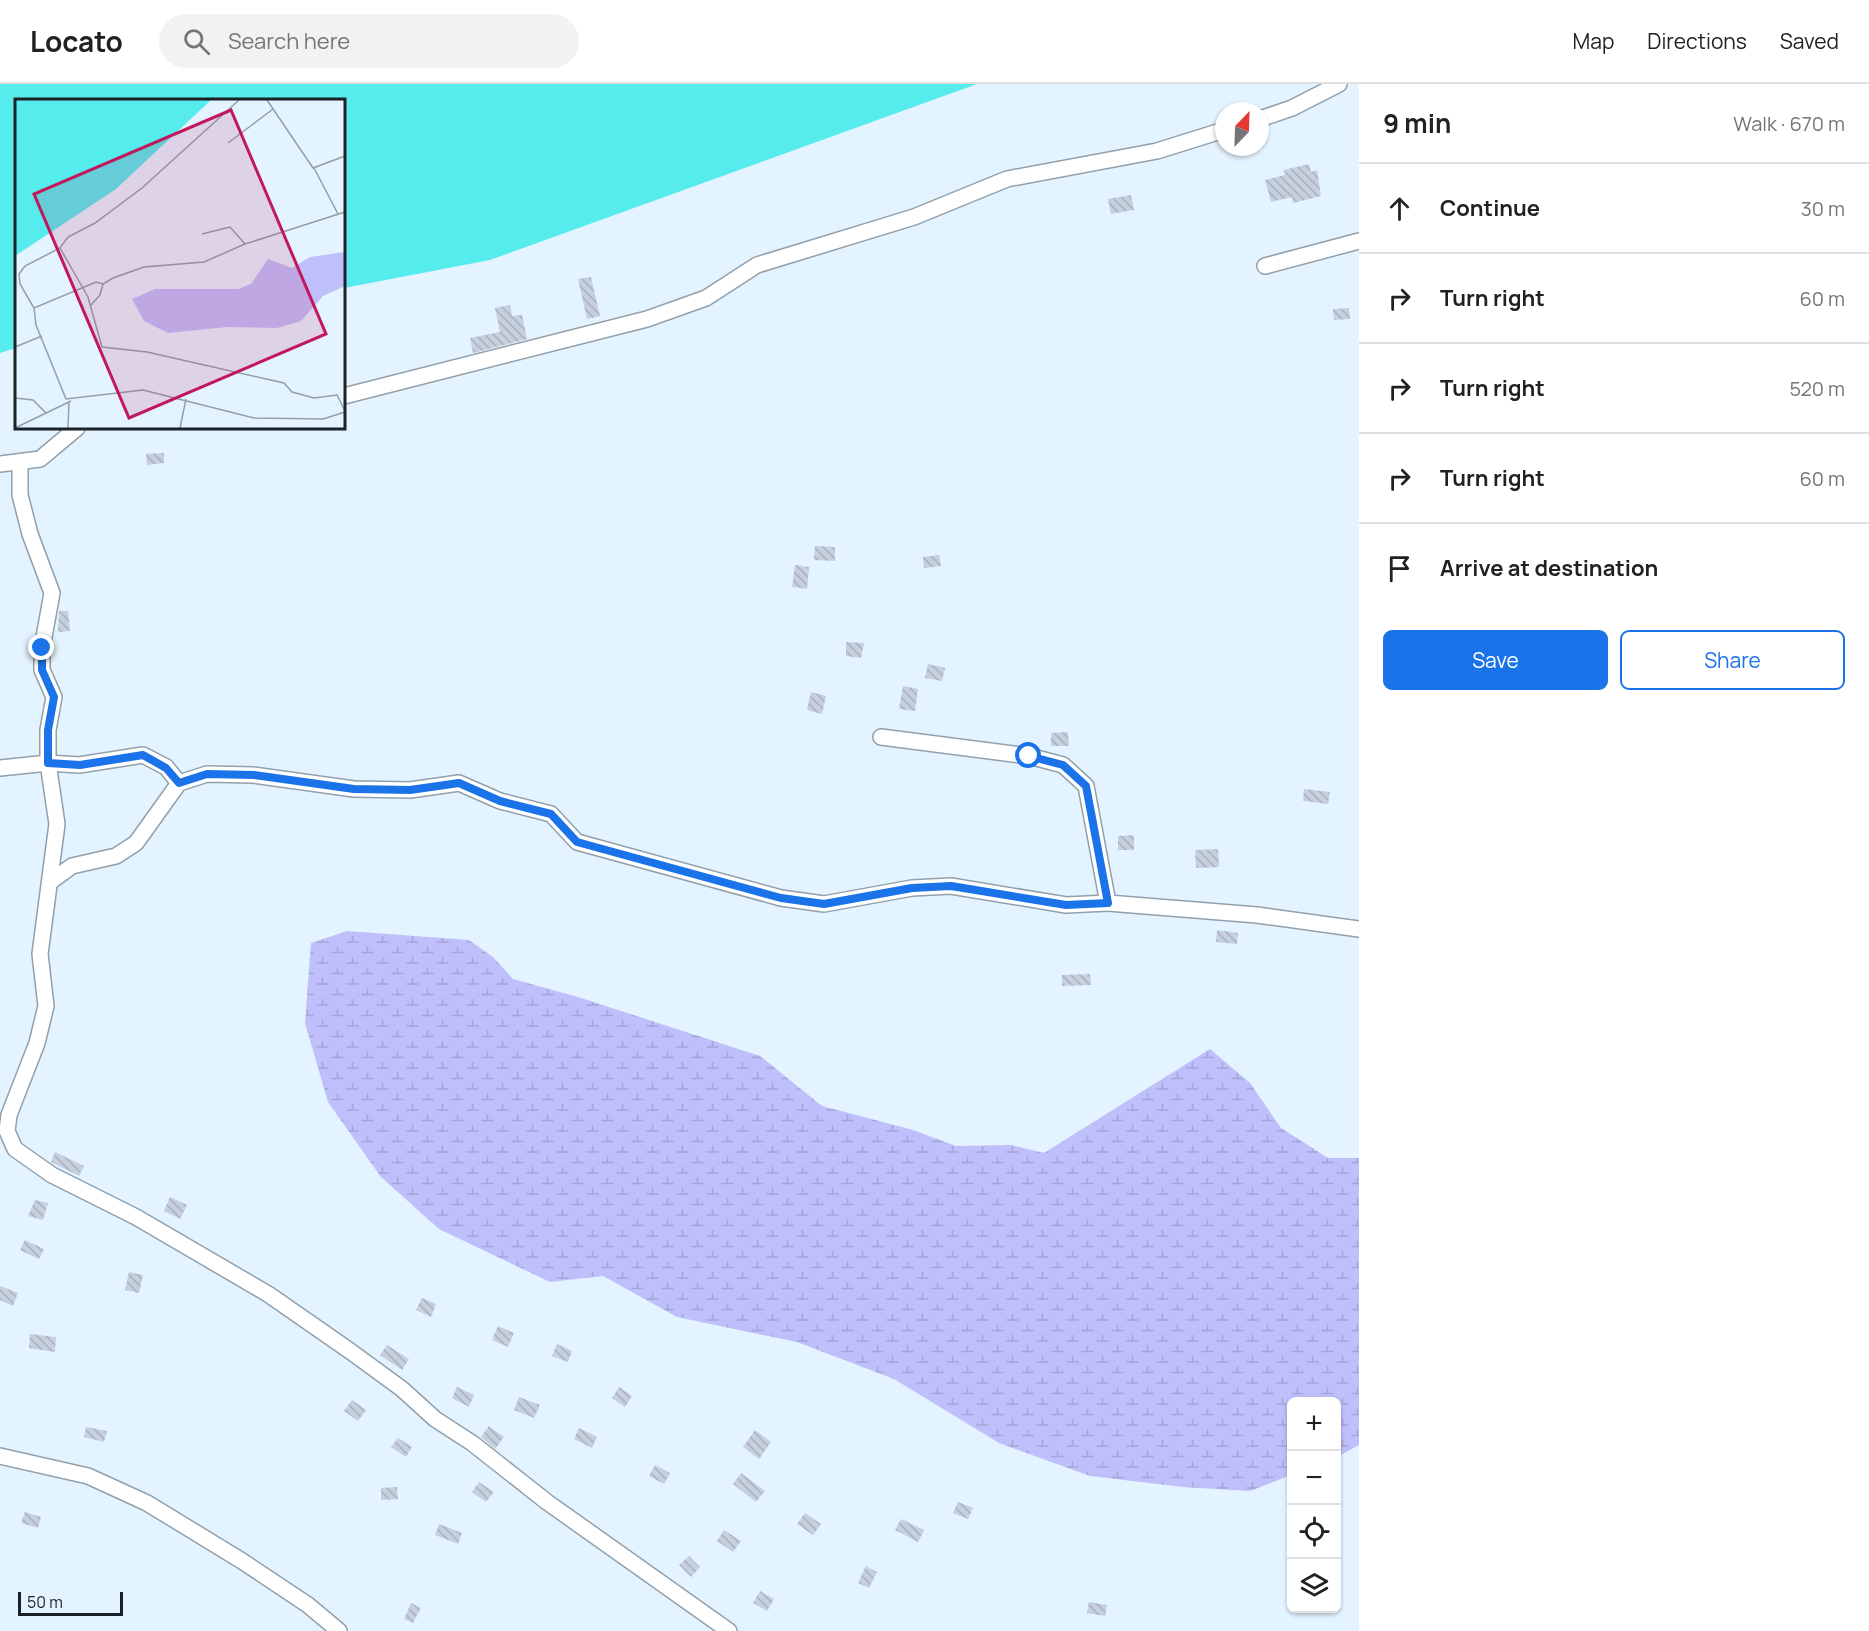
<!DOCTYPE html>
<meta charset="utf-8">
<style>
body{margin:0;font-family:Manrope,sans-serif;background:#f2f2f2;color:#202124}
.controls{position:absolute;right:18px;bottom:18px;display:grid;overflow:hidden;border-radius:9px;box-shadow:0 2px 4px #0004}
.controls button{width:54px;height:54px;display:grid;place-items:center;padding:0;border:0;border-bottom:2px solid #e0e0e0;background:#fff;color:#202124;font:30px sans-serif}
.compass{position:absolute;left:1215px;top:18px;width:54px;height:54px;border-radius:50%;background:#fff;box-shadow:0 2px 4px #0004;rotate:23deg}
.scale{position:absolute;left:18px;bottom:15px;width:105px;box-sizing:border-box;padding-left:6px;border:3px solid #1b2125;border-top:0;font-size:16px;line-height:21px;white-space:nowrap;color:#1b2125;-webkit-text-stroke:4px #e3f3ff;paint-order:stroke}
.stop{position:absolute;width:18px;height:18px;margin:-14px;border:4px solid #1a73e8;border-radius:50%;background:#fff}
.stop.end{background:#1a73e8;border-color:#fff;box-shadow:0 2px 6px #0008}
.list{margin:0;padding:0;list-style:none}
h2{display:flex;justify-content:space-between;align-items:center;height:78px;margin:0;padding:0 24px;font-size:26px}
h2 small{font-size:20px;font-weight:400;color:#757577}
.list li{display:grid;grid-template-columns:39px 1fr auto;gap:18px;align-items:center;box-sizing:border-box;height:90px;padding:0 24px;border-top:2px solid #e0e0e0}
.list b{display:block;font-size:22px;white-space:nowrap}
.list em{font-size:20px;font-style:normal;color:#757577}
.actions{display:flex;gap:12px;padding:18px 24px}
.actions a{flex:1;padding:14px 0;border:2px solid #1a73e8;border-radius:9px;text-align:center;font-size:21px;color:#1a73e8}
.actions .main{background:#1a73e8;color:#fff}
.icon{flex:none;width:33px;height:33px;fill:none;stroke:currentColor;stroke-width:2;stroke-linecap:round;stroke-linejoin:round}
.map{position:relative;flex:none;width:1359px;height:1547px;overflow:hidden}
header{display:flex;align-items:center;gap:36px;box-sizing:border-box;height:84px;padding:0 30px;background:#fff;border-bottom:2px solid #e0e0e0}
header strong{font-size:28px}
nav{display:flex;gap:33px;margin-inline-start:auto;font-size:21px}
.search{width:420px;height:54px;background:#f2f2f2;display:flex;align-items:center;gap:15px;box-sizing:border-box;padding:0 21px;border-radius:33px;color:#757577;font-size:22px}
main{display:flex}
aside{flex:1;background:#fff}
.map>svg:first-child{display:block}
</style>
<header>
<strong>Locato</strong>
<div class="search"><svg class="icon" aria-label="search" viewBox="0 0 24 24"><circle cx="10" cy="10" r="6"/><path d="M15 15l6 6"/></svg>Search here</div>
<nav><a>Map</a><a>Directions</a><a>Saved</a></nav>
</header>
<main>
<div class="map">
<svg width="1359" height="1547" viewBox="0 0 1359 1547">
<defs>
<pattern id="wetland-marsh" width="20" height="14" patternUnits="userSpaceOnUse" patternTransform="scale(1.5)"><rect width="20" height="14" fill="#bfc0fb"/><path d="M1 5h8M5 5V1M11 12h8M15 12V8" fill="none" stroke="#a4a5d7"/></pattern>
<pattern id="building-back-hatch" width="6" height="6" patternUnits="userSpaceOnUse" patternTransform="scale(1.5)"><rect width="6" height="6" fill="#c6cfde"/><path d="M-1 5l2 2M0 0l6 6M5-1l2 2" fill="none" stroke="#aab1be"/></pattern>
</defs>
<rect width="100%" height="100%" fill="#e3f3ff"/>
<path fill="url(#wetland-marsh)" d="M347 847 469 856 493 873 513 895 578 913 760 972 822 1022 913 1046 956 1062 1011 1061 1044 1069 1210 965 1250 999 1281 1044 1328 1074H1359V1361L1337 1373 1336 1318H1292L1291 1391 1250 1407 1183 1403 1090 1392 999 1359 894 1295 797 1258 677 1233 603 1192 550 1198 439 1145 381 1093 328 1018 305 939 311 859Z"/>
<path fill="#56ecee" d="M0 0H977L490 176 344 204V16H16V264L0 269Z"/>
<g fill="url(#building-back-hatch)">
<path d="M1309 80 1311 88 1317 86 1321 112 1293 119 1292 113 1271 118 1265 96 1285 91 1284 86Z"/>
<path d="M1131 111 1134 126 1111 130 1108 115Z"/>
<path d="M591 193 600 232 587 235 578 195Z"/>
<path d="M510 221 512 232 522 231 527 255 473 269 470 254 500 248 495 224Z"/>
<path d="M1349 224 1350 235 1334 236 1333 225Z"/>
<path d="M164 369V379L147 381 146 370Z"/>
<path d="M815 462 835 463V477L814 476Z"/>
<path d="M939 471 941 482 924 484 923 473Z"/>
<path d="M795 481 809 483 807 505 792 503Z"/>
<path d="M59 527H68L70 547 58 548Z"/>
<path d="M846 558 864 559 861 574 846 572Z"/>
<path d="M928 580 945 584 942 597 925 594Z"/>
<path d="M903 602 918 605 915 627 899 625Z"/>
<path d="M811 608 826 612 822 630 807 626Z"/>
<path d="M1068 648 1069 662H1051V649Z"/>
<path d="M1304 705 1330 708 1328 720 1303 717Z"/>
<path d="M1134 751V766H1118V752Z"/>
<path d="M1218 765 1219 783 1196 784 1195 766Z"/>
<path d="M1217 846 1238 849 1237 860 1216 858Z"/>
<path d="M1090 890 1091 901 1062 902V891Z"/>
<path d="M55 1068 84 1082 79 1092 51 1078Z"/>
<path d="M170 1113 187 1121 180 1135 164 1127Z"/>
<path d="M35 1116 48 1119 43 1136 28 1132Z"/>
<path d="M25 1156 44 1165 39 1175 20 1166Z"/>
<path d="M129 1188 143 1191 139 1209 125 1206Z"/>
<path d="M0 1202 18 1209 13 1222 0 1216Z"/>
<path d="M422 1214 436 1220 431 1233 416 1226Z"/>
<path d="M498 1242 514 1249 508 1263 492 1256Z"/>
<path d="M30 1250 56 1253 55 1268 29 1264Z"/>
<path d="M557 1260 572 1267 568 1278 552 1272Z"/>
<path d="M387 1261 409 1275 402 1286 380 1271Z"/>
<path d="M457 1303 474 1311 469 1323 452 1314Z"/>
<path d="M619 1303 632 1312 625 1323 612 1314Z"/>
<path d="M519 1313 540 1321 534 1334 514 1326Z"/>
<path d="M352 1316 366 1326 358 1337 344 1327Z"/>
<path d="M489 1342 504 1353 495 1365 481 1353Z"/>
<path d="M86 1343 107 1347 104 1358 84 1353Z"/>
<path d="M579 1344 597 1353 592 1364 574 1355Z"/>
<path d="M755 1346 771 1358 759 1375 743 1363Z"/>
<path d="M398 1354 412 1363 406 1373 391 1363Z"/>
<path d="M655 1381 670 1389 664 1400 649 1392Z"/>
<path d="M741 1389 765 1407 756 1418 733 1400Z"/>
<path d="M479 1398 494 1408 486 1418 472 1408Z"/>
<path d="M397 1403 398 1415 381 1416V1404Z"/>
<path d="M958 1418 973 1424 968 1435 953 1429Z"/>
<path d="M25 1428 41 1433 38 1444 21 1439Z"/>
<path d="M805 1429 821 1440 813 1451 797 1440Z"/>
<path d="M901 1435 924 1446 918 1458 895 1446Z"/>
<path d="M439 1440 462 1449 458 1460 435 1451Z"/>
<path d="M724 1446 741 1457 733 1468 717 1457Z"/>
<path d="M689 1472 700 1483 691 1493 679 1481Z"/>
<path d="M866 1482 877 1488 869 1504 858 1499Z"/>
<path d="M760 1507 774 1515 767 1527 753 1519Z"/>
<path d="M1089 1518 1107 1521 1105 1532 1087 1529Z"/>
<path d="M411 1519 421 1524 413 1539 404 1535Z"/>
</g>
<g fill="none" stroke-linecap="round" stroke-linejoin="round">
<defs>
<g id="minor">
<path d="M1260 35 1292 24 1339 0"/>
<path d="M1265 182 1359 157"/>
<path d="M344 312 647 235 706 214 757 181 914 133 1007 95 1157 67 1224 46"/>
<path d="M20 379V411L30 450 52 509 42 564V586L54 613 48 646V679L57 740 40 870 46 922 37 959 9 1031 7 1047 15 1065 52 1091 136 1133 268 1210 350 1267 402 1305 435 1335 472 1359 547 1418 729 1547"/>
<path d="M0 380 40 375 77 344"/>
<path d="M881 653 1029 672 1063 681 1086 702 1108 819 1257 831 1359 845"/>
<path d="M0 684 48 679 79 681 143 671 166 683 179 699"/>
<path d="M50 798 72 782 116 772 136 759 179 699 207 690 253 691 354 705 410 706 459 699 500 717 551 730 577 758 781 814 824 820 912 804 951 802 1066 821 1108 819"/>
<path d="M0 1372 88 1392 147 1419 242 1477 308 1521 339 1547"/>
</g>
</defs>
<use href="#minor" stroke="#91a0ab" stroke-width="18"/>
<use href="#minor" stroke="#fff" stroke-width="15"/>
</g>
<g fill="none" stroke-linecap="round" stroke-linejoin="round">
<path stroke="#1a73e8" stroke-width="8" d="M42 564V586L54 613 48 646V679L80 681 143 671 166 684 179 699 207 690 254 691 354 705 410 706 459 699 500 717 551 730 577 758 781 814 824 820 912 804 951 802 1066 821 1108 819 1086 702 1063 681 1029 672"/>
</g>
<g transform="translate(15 15)">
<rect width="330" height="330" fill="#e3f3ff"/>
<path d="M330 153V187L308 197 286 222 262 229 212 228 153 234 129 222 117 200 140 190H223L236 185 253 160 277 169 295 158Z" fill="#bfc0fb"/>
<path d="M0 1H196L101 90 0 157Z" fill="#56ecee"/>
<path fill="none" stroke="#939fa8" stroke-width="1.5" d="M224 1 127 89 80 124 53 138 45 149 10 167 4 175 5 185 19 209 21 226 51 300 128 291 239 319 308 320 330 313M252 1 298 69 330 57M213 44 258 10M299 69 323 115M187 135 215 128 230 145 330 113M45 149 73 198 87 248 132 253 269 284 277 293 299 299 322 296 330 312M76 206 85 196 88 185 98 179 129 168 189 163 230 145M19 209 81 183 88 185M0 248 27 237M0 299 18 301 31 314M0 329 56 302M53 329 54 303M165 329 171 300"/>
<path fill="#c2185b" fill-opacity="0.15" stroke="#c2185b" stroke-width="3" d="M216 11 311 235 114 319 19 95Z"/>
<rect width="330" height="330" fill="none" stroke="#1b2125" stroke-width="3"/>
</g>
</svg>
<div class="controls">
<button>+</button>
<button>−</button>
<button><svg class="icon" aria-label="locate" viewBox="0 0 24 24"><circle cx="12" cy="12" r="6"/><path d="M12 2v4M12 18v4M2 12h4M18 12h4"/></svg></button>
<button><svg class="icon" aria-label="layers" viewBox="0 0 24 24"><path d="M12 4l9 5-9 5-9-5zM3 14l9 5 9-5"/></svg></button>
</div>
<svg class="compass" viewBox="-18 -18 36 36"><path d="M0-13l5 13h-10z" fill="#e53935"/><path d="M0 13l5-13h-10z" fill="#757577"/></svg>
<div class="scale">50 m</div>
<div class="stop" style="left:1029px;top:672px"></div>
<div class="stop end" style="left:42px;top:564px"></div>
</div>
<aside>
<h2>9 min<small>Walk · 670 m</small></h2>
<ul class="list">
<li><svg class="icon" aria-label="ahead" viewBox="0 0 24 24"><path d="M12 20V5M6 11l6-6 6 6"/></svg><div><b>Continue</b></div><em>30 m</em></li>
<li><svg class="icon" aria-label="right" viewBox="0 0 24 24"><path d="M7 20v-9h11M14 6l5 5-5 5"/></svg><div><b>Turn right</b></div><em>60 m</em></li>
<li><svg class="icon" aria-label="right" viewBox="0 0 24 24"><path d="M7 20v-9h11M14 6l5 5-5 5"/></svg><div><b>Turn right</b></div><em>520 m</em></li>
<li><svg class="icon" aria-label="right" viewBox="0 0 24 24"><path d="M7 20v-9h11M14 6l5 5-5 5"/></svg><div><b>Turn right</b></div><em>60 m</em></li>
<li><svg class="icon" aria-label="arrive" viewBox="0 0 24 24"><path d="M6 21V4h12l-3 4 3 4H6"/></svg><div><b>Arrive at destination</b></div></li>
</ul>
<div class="actions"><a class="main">Save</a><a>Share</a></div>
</aside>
</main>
